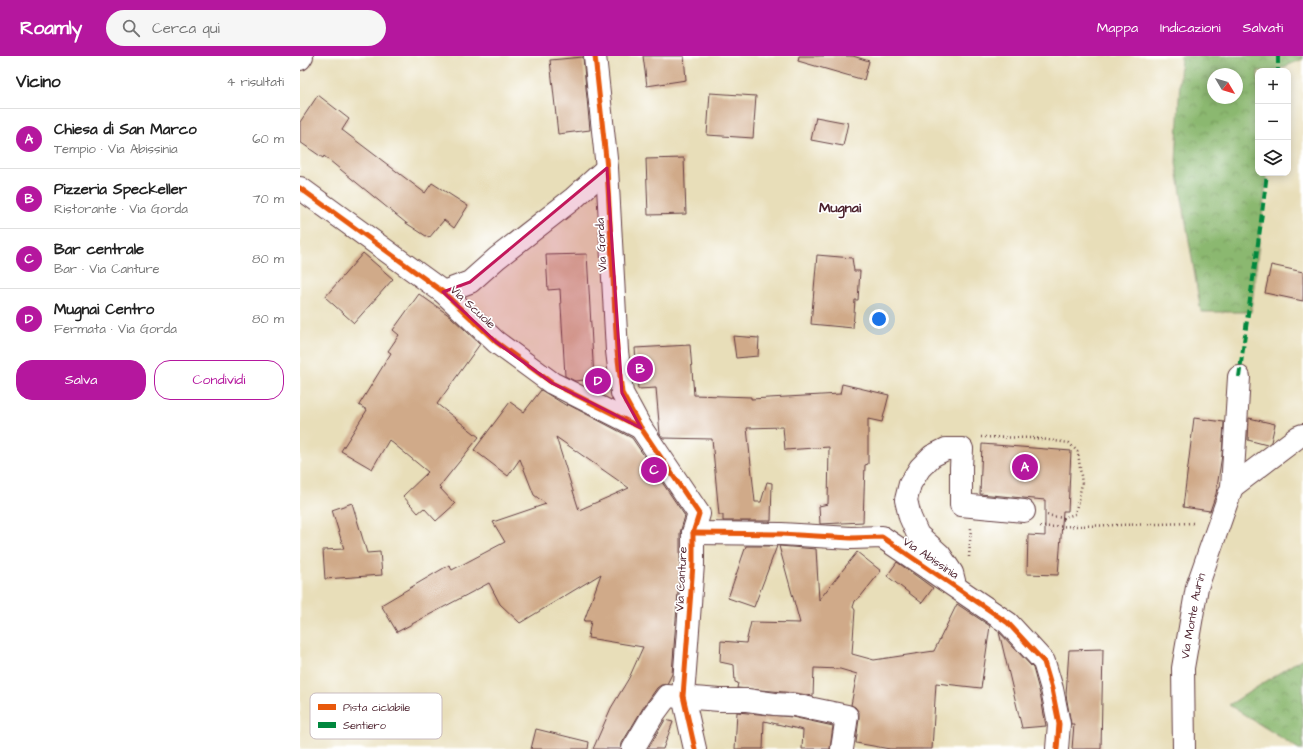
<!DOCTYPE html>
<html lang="it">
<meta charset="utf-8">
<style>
body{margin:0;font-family:"Architects Daughter",sans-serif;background:#f6f6f6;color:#222}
.controls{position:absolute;right:12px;top:12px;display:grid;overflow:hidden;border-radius:8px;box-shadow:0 2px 10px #0003}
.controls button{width:36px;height:36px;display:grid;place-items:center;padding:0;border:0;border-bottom:1px solid #e0e0e0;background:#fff;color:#222;font:20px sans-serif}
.compass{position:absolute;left:907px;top:12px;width:36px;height:36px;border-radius:50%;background:#fff;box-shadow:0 2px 10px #0003;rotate:128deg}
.you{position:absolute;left:579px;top:263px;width:14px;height:14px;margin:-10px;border:3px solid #fff;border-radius:50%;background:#1a73e8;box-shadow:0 0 0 6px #1a73e833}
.badge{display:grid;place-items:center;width:26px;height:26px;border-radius:50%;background:#b5179e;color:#fff;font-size:13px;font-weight:700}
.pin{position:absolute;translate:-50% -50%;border:2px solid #fff;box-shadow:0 1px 4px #0006}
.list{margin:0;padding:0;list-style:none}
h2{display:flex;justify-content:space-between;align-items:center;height:52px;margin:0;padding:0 16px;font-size:17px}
h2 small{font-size:13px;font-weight:400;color:#767676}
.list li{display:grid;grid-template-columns:26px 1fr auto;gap:12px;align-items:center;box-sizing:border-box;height:60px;padding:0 16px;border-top:1px solid #e0e0e0}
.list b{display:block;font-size:15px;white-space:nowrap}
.list p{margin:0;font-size:13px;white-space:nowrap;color:#767676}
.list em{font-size:13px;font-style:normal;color:#767676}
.actions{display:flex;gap:8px;padding:12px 16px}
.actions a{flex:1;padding:9px 0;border:1px solid #b5179e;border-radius:16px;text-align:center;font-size:14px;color:#b5179e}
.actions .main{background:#b5179e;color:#fff}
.icon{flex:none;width:22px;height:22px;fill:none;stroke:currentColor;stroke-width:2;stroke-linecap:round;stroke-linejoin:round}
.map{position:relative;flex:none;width:1003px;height:693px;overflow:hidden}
header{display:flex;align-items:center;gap:24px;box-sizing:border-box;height:56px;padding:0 20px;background:#b5179e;color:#fff}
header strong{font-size:19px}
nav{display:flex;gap:22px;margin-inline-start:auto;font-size:14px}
.search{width:280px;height:36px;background:#f6f6f6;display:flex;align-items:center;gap:10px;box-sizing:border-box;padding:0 14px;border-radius:22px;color:#767676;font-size:15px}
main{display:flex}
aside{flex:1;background:#fff}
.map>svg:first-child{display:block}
</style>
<header>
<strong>Roamly</strong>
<div class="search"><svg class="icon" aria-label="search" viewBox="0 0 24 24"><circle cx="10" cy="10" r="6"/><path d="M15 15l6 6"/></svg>Cerca qui</div>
<nav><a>Mappa</a><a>Indicazioni</a><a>Salvati</a></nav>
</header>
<main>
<aside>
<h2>Vicino<small>4 risultati</small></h2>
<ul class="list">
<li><span class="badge">A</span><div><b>Chiesa di San Marco</b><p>Tempio · Via Abissinia</p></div><em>60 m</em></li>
<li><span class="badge">B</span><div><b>Pizzeria Speckeller</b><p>Ristorante · Via Gorda</p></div><em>70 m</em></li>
<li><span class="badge">C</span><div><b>Bar centrale</b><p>Bar · Via Canture</p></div><em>80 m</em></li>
<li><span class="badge">D</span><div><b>Mugnai Centro</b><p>Fermata · Via Gorda</p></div><em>80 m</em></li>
</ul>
<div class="actions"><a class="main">Salva</a><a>Condividi</a></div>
</aside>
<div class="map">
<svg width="1003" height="693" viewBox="0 0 1003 693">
<defs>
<pattern id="forest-crowns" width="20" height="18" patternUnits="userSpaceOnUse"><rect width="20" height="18" fill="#8bb870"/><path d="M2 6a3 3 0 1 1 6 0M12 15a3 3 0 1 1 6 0" fill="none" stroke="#74955c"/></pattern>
</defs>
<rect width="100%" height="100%" fill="#fff"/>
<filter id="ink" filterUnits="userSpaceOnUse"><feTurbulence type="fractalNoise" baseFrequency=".025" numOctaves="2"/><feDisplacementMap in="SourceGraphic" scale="8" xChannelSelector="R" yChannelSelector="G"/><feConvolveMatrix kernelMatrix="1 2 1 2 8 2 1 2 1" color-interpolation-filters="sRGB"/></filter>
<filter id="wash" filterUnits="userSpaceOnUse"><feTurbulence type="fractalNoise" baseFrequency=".012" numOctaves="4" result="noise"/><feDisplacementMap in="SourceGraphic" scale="16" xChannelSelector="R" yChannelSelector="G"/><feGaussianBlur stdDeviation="0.9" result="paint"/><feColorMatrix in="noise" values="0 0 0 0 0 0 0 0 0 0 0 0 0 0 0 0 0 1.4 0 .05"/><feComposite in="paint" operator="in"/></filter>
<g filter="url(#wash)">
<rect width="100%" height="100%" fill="#e8deb9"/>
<g fill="url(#forest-crowns)" stroke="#6a6c4e" fill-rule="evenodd">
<path d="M881 0H1003V3L979 13 978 15H958V117H967L951 256H901L876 107ZM913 18H937V42H913Z"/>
<path d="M1001 603 1003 604V693H999L929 649Z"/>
</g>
<g id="blocks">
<g fill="#d0aa89" fill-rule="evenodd">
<path d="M343 0H384L386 24 347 30Z"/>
<path d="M499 0H553L569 5 564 24 498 5Z"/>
<path d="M283 1 290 74 258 78 250 4Z"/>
<path d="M410 37 456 40 453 82 407 79Z"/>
<path d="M18 39 49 63 42 74 125 137 132 127 168 150 154 172 144 164 129 182 106 167 24 100 23 102 0 86V66Z"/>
<path d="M516 61 548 67 543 90 511 84Z"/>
<path d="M384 102 386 158 348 159 346 103Z"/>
<path d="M63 197 93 223 54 267 25 241Z"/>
<path d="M287 198 294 323 275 325 265 320 260 233 248 234 246 199Z"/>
<path d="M517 199 552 202 554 215H560L558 244H555L553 272 511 268Z"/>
<path d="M971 209 1003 216V245L965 237Z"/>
<path d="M119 238 150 260 180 288 137 348 179 381 139 431 155 448 136 465 124 452 118 457 103 440 128 416 89 384 72 413 41 395 67 354 59 349 91 297 88 295 99 279 93 274Z"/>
<path d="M433 280 459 282 458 300 436 302Z"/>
<path d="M390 289 394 339 451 341V343L540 338 542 328 589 339 582 366 568 363V408L565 409 563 466 520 468 519 450 528 448 529 391 485 394 483 371 447 372 455 446H461L467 426 472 427 471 465H423V459H419L412 383 363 382 360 378 356 332 338 333 335 292Z"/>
<path d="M241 334 267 350V348L332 382 385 460 380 477V508L372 618 367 628 361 629 357 632 343 652 322 687 321 693H293L311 652 329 622 343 591 288 582 291 565H284L301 518 220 567 200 548 189 527 97 576 81 549 149 509 152 514 205 486 193 466 246 448 234 439 220 403 208 420 174 394 210 346 224 356ZM256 381 329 432 279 454Z"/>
<path d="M894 362 924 366 922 399 916 438 910 455 883 451Z"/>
<path d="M949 362 975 368 971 386 967 389 948 384Z"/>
<path d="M682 388 771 395 768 455H763L758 519 727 518 728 479 745 480V444L680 438Z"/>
<path d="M52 447 67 497 80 496 82 519 25 523 23 494 44 493 32 454Z"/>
<path d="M446 490H477L454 551 428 542Z"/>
<path d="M479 490 516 493 519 544 557 496 581 515 561 540 555 545 553 551 555 554 552 598 574 604 634 595 657 548 690 570 681 632 636 627 632 693H590L556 687 559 662V656L555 651 551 649 557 618 540 613 514 612 513 640 495 637 437 632 438 627 435 626 434 609 420 606 421 585 446 587 451 566 500 567Z"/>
<path d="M597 506 633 532 622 547 587 520Z"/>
<path d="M699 576 733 612 741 642 746 670 722 672Z"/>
<path d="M803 593 801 693H772L774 668H771L766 639 769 594Z"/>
<path d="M437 656 492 661 533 670 530 693H502L503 674 464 665 463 693H435Z"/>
<path d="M365 664 373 666 363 693H348Z"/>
<path d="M236 673 289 686 288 693H231Z"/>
</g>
</g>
</g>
<g filter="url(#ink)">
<use href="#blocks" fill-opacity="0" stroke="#623c40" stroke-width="1"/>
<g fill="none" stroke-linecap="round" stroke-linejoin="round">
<defs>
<g id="minor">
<path d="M295 0 307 112 317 295 322 337 341 372 399 458 393 477V508L383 640 395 693"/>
<path d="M0 3 2 0"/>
<path d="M0 132 143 236 196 286 252 327 341 372"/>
<path d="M143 236 170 226 197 202 274 142 307 112"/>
<path d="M932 431 998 381 1003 379"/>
<path d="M393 477 481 478 551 482 582 481 708 567 744 606 752 633 759 668 757 693"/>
<path d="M655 529 652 517 640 499 618 479 610 461 606 444 610 428 620 412 632 400 646 393H662L661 411V449L724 455"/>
<path d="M333 693 353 659 367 640 420 644H447L475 648 494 649 547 660 542 693"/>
<path id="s1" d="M884 693 883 612 897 531 932 431 939 321"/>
</g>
</defs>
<use href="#minor" stroke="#623c40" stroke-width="24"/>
<g stroke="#623c40" stroke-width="2.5" stroke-dasharray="1 3" stroke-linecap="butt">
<path d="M681 381 734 382 769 387 778 396 782 428 775 458 763 462 747 459"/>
<path d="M740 471 895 467"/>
<path d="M669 501 671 472"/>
</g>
<use href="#minor" stroke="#fff" stroke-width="22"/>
<g stroke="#00873e" stroke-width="4" stroke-dasharray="8 4" stroke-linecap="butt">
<path d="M978 0V15"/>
<path d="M939 321 960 173 967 117"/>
</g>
<defs>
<g id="cycleway">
<path d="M295 0 307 112 317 295 322 337 341 372 399 458 393 477V508L383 640 395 693"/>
<path d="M0 132 143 236 196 286 252 327 341 372"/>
<path d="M393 477 481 478 551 482 582 481 708 567 744 606 752 633 759 668 757 693"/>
</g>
</defs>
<use href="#cycleway" stroke="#fff" stroke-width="8"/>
<use href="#cycleway" stroke="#e8590c" stroke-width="5"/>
</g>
</g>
<path fill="#c2185b" fill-opacity="0.2" stroke="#c2185b" stroke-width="3" stroke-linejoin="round" d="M307 112 322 337 341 372 252 327 196 286 143 236 170 226Z"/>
<g text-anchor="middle" stroke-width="3.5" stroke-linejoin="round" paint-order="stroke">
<g font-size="12" fill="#4a1f2b" stroke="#fff">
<text transform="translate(301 189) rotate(-93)" y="4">Via Gorda</text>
<text transform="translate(173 251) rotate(43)" y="4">Via Scuole</text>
<text transform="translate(631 502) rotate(34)" y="4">Via Abissinia</text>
<text transform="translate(381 523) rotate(-87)" y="4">Via Canture</text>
<text dy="4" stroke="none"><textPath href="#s1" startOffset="134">Via Monte Aurin</textPath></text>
</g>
<g font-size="14" font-weight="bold" fill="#4a1f2b" stroke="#fff">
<text x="540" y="156">Mugnai</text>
</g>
</g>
<rect x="10" y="637" width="132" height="46" rx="6" fill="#fff" stroke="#c9bcbf" stroke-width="1"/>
<rect x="18" y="648" width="18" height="6" fill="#e8590c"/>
<rect x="18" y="666" width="18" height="6" fill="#00873e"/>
<g font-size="11" fill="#4a1f2b">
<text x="43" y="655">Pista ciclabile</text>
<text x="43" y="673">Sentiero</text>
</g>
</svg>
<div class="controls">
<button>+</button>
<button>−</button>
<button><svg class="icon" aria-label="layers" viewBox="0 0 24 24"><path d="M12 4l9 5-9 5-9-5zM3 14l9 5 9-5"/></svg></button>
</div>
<svg class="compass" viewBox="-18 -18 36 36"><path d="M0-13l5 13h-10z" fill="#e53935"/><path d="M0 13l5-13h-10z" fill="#767676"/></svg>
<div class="you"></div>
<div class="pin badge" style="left:725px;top:411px">A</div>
<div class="pin badge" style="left:340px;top:313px">B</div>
<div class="pin badge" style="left:354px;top:414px">C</div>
<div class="pin badge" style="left:298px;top:325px">D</div>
</div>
</main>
